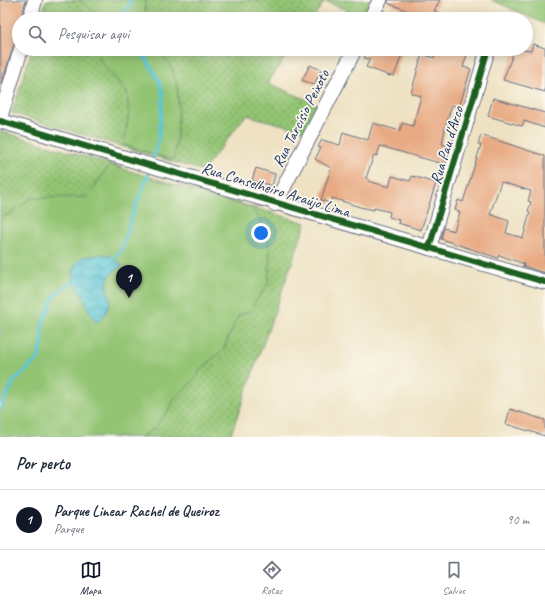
<!DOCTYPE html>
<html lang="pt">
<meta charset="utf-8">
<style>
body{margin:0;font-family:Caveat,sans-serif;background:#f6f6f7;color:#1f2937}
.you{position:absolute;left:261px;top:233px;width:14px;height:14px;margin:-10px;border:3px solid #fff;border-radius:50%;background:#1a73e8;box-shadow:0 0 0 6px #1a73e833}
.badge{display:grid;place-items:center;width:26px;height:26px;border-radius:50%;background:#111827;color:#fff;font-size:13px;font-weight:700}
.pin{position:absolute;translate:-50% -33px;filter:drop-shadow(0 1px 2px #0008)}
.pin::after{content:'';position:absolute;top:21px;width:14px;height:12px;background:inherit;clip-path:polygon(0 0,100% 0,50% 100%)}
.list{margin:0;padding:0;list-style:none}
h2{display:flex;justify-content:space-between;align-items:center;height:52px;margin:0;padding:0 16px;font-size:17px}
h2 small{font-size:13px;font-weight:400;color:#747a83}
.list li{display:grid;grid-template-columns:26px 1fr auto;gap:12px;align-items:center;box-sizing:border-box;height:60px;padding:0 16px;border-top:1px solid #e0e1e3}
.list b{display:block;font-size:15px;white-space:nowrap}
.list p{margin:0;font-size:13px;white-space:nowrap;color:#747a83}
.list em{font-size:13px;font-style:normal;color:#747a83}
.icon{flex:none;width:22px;height:22px;fill:none;stroke:currentColor;stroke-width:2;stroke-linecap:round;stroke-linejoin:round}
.map{position:relative;flex:none;width:545px;height:437px;overflow:hidden}
.search{position:absolute;background:#fff;box-shadow:0 2px 10px #0003;left:12px;right:12px;top:12px;height:44px;display:flex;align-items:center;gap:10px;box-sizing:border-box;padding:0 14px;border-radius:22px;color:#747a83;font-size:15px}
.sheet{height:112px;background:#fff}
nav{display:flex;justify-content:space-around;align-items:center;box-sizing:border-box;height:56px;border-top:1px solid #e0e1e3;background:#fff;font-size:11px;color:#747a83}
nav a{display:grid;justify-items:center;gap:2px}
nav .on{color:#111827}
.map>svg:first-child{display:block}
</style>
<div class="map">
<svg width="545" height="437" viewBox="0 0 545 437">
<defs>
<pattern id="grass-dots" width="8" height="8" patternUnits="userSpaceOnUse"><rect width="8" height="8" fill="#93c473"/><path d="M2 2h.1M6 6h.1" fill="none" stroke="#77a062" stroke-width="1.8" stroke-linecap="round"/></pattern>
<pattern id="water-waves" width="16" height="10" patternUnits="userSpaceOnUse"><rect width="16" height="10" fill="#5bc6d6"/><path d="M0 5q4-4 8 0t8 0" fill="none" stroke="#4aa1b1"/></pattern>
</defs>
<rect width="100%" height="100%" fill="#fbf7ec"/>
<filter id="ink" filterUnits="userSpaceOnUse"><feTurbulence type="fractalNoise" baseFrequency=".025" numOctaves="2"/><feDisplacementMap in="SourceGraphic" scale="8" xChannelSelector="R" yChannelSelector="G"/><feConvolveMatrix kernelMatrix="1 2 1 2 8 2 1 2 1" color-interpolation-filters="sRGB"/></filter>
<filter id="wash" filterUnits="userSpaceOnUse"><feTurbulence type="fractalNoise" baseFrequency=".012" numOctaves="4" result="noise"/><feDisplacementMap in="SourceGraphic" scale="16" xChannelSelector="R" yChannelSelector="G"/><feGaussianBlur stdDeviation="0.9" result="paint"/><feColorMatrix in="noise" values="0 0 0 0 0 0 0 0 0 0 0 0 0 0 0 0 0 1.4 0 .05"/><feComposite in="paint" operator="in"/></filter>
<g filter="url(#wash)">
<rect width="100%" height="100%" fill="#eee2c3"/>
<g fill="url(#grass-dots)" stroke="#577a68">
<path d="M46 0H374L366 18 325 1 312 19H41Z"/>
<path d="M32 49H291L268 83 319 105 306 131 246 115 203 171 12 113Z"/>
<path d="M0 131 123 168 117 215 0 303Z"/>
<path d="M178 185 306 223 230 437H114L171 249Z"/>
</g>
<g fill="#93c473" stroke="#577a68">
<path d="M78 0H145V19H95L96 12Z"/>
<path d="M491 0H545V24L492 0Z"/>
<path d="M97 49H155C159 54 167 59 170 65 183 87 178 136 173 160L124 145 129 113 127 92 101 62Z"/>
<path d="M110 165 252 208 261 222 270 247 268 284 249 311 238 316 223 350 199 371 198 376 175 398 167 412 154 429 141 437H0V218L10 214 31 198 87 197Z"/>
</g>
<path fill="url(#water-waves)" stroke="#3b7a9a" d="M107 254 123 265C113 271 106 276 107 289 108 293 110 295 110 299 110 306 103 320 96 322L90 313 84 298 73 281V274L76 263 84 257Z"/>
<g fill="none" stroke-linecap="round" stroke-linejoin="round">
<g stroke="#5bc6d6" stroke-width="3.5">
<path d="M117 19 119 13 124 12 131 3 130 0"/>
<path d="M135 49 147 60 160 83 163 96 158 142 152 162"/>
<path d="M111 260 121 252 133 213 151 168"/>
<path d="M0 409 14 381 38 359 42 343V326L53 298 65 286 77 281"/>
</g>
</g>
<g id="blocks">
<g fill="#e8aa83" fill-rule="evenodd">
<path d="M0 0H26L21 19H19V35L13 47 1 86Z"/>
<path d="M388 0H440L434 11 454 19H428L388 3Z"/>
<path d="M533 44 545 48V92L503 80 515 49 531 51Z"/>
<path d="M369 49H404L394 76 390 75V76L366 67 370 59 364 58Z"/>
<path d="M437 49H469L463 67 471 69 459 107 452 105 446 124 442 144 448 146 443 164 380 146 377 156 374 155 366 178 369 179 368 181 389 187 392 176 410 181 412 176 436 183 421 230 398 223 399 220 389 217 390 212 374 208V210L360 207 332 198 330 203 321 200 331 168 315 159 321 148 318 147 322 140 340 145 343 132 368 140 373 123 400 131 402 123 413 126 421 96 411 93 422 54 434 58Z"/>
<path d="M310 65 321 70 314 85 302 80Z"/>
<path d="M493 98 545 113V128L524 121 522 126 488 116Z"/>
<path d="M481 135 545 156V273L523 266 524 264 499 255 498 258 441 239 444 228 454 231 460 212 455 210 458 200 463 202 481 145H478ZM501 182 531 191 528 201 531 202 528 211 530 212 523 238 506 233 509 221 490 214Z"/>
<path d="M256 168 275 174 272 186 252 180Z"/>
<path d="M510 409 545 420V436L506 424Z"/>
</g>
</g>
</g>
<g filter="url(#ink)">
<use href="#blocks" fill-opacity="0" stroke="#656e81" stroke-width="1"/>
<g fill="none" stroke-linecap="round" stroke-linejoin="round">
<defs>
<g id="minor">
<path d="M30 19 35 0"/>
<path d="M370 19 380 0"/>
<path d="M0 118 21 49"/>
<path d="M0 121 545 282"/>
<path d="M275 204 355 49"/>
<path d="M429 248 488 49"/>
</g>
</defs>
<use href="#minor" stroke="#656e81" stroke-width="16"/>
<use href="#minor" stroke="#fff" stroke-width="14"/>
<defs>
<g id="cycleway">
<path d="M0 121 545 282"/>
<path d="M429 248 488 49"/>
</g>
</defs>
<use href="#cycleway" stroke="#fbf7ec" stroke-width="8"/>
<use href="#cycleway" stroke="#1b5e20" stroke-width="6"/>
</g>
</g>
<g text-anchor="middle" stroke-width="3.5" stroke-linejoin="round" paint-order="stroke">
<g font-size="16" fill="#1b2f5e" stroke="#fbf7ec">
<text transform="translate(300 118) rotate(-63)" y="6">Rua Tarcísio Peixoto</text>
<text transform="translate(446 145) rotate(-73)" y="6">Rua Pau d'Arco</text>
<text transform="translate(276 189) rotate(17)" y="6">Rua Conselheiro Araújo Lima</text>
</g>
</g>
</svg>
<div class="you"></div>
<div class="pin badge" style="left:129px;top:298px">1</div>
<div class="search"><svg class="icon" aria-label="search" viewBox="0 0 24 24"><circle cx="10" cy="10" r="6"/><path d="M15 15l6 6"/></svg>Pesquisar aqui</div>
</div>
<section class="sheet">
<h2>Por perto<small></small></h2>
<ul class="list">
<li><span class="badge">1</span><div><b>Parque Linear Rachel de Queiroz</b><p>Parque</p></div><em>90 m</em></li>
</ul>
</section>
<nav>
<a class="on"><svg class="icon" aria-label="map" viewBox="0 0 24 24"><path d="M3 6l6-2 6 2 6-2v14l-6 2-6-2-6 2zM9 4v14M15 6v14"/></svg>Mapa</a>
<a><svg class="icon" aria-label="directions" viewBox="0 0 24 24"><path d="M12 3l9 9-9 9-9-9zM9 14v-3h6M13 9l2 2-2 2"/></svg>Rotas</a>
<a><svg class="icon" aria-label="saved" viewBox="0 0 24 24"><path d="M7 4h10v16l-5-4-5 4z"/></svg>Salvos</a>
</nav>
